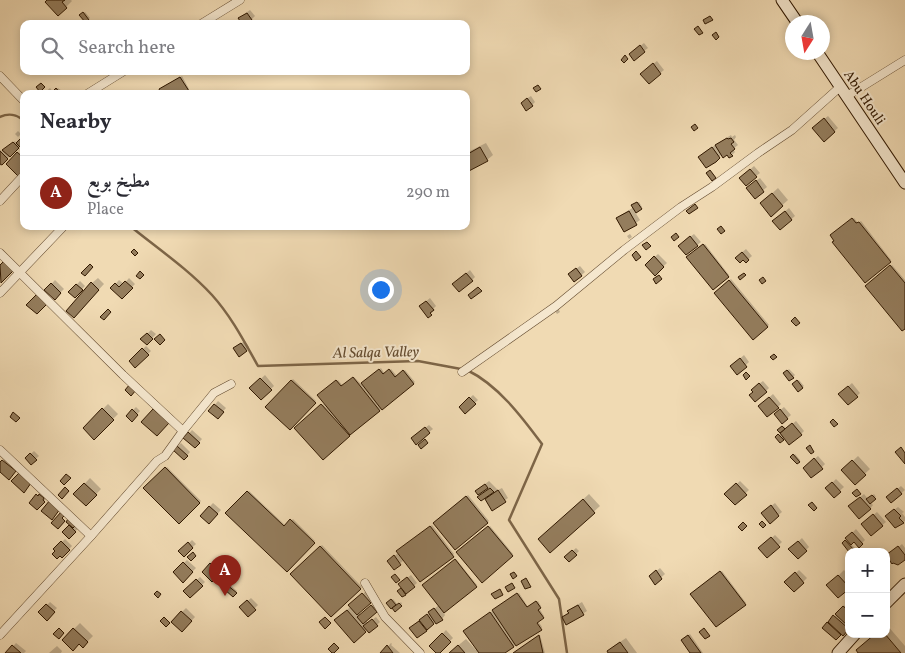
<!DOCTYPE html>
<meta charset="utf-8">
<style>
body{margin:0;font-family:Vollkorn,Amiri,serif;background:#f2f2f3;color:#2b2b33}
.controls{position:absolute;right:15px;bottom:15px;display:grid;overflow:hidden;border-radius:10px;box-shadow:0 2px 8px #0003}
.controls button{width:45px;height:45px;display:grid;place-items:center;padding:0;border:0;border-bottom:1px solid #e1e1e2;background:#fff;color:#2b2b33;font:25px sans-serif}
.compass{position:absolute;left:785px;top:15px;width:45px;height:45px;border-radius:50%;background:#fff;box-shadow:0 2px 8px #0003;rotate:191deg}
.you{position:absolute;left:380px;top:289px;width:18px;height:18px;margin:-12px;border:4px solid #fff;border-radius:50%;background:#1a73e8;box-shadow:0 0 0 8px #1a73e833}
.badge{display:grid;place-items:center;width:32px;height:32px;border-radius:50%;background:#8f2418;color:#fff;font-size:16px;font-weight:700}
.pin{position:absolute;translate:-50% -41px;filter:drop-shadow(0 1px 2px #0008)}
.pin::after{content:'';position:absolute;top:26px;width:18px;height:15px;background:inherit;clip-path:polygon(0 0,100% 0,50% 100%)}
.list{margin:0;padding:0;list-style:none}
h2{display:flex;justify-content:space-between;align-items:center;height:65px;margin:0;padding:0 20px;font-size:21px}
h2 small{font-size:16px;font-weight:400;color:#7c7c81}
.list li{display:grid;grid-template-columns:32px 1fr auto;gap:15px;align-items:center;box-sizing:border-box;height:75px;padding:0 20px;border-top:1px solid #e1e1e2}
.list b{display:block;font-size:19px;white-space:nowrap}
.list p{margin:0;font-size:16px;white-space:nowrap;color:#7c7c81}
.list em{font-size:16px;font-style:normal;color:#7c7c81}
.icon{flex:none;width:28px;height:28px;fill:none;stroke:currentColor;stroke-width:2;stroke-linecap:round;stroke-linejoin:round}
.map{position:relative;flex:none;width:905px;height:653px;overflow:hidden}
.search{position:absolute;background:#fff;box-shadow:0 2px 8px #0003;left:20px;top:20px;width:450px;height:55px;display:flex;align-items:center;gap:12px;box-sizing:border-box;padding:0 18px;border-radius:10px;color:#7c7c81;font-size:19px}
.panel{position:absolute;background:#fff;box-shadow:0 2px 8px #0003;left:20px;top:90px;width:450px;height:140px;border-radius:10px}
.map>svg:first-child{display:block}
</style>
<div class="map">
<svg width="905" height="653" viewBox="0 0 905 653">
<rect width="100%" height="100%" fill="#f0dab3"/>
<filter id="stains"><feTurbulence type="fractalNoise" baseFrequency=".004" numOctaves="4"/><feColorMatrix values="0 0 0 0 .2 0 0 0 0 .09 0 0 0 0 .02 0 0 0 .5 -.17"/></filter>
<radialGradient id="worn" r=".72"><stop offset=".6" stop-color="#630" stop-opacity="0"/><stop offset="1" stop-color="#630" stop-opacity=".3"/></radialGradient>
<g fill="#0003">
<path d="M49 0H71L72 1 58 15Z"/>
<path d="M250 10 255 16 251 20 243 15Z"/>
<path d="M85 12 90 18 86 21 81 15Z"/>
<path d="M644 43 648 48 644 51H634Z"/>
<path d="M657 61 664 70 649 82 645 70Z"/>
<path d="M182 76 189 89 188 90 162 88Z"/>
<path d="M50 88 53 92 58 88 62 91 59 94H43Z"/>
<path d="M531 96 535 102 532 105 526 99Z"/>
<path d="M828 116 838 128 824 140 817 125Z"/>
<path d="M18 131 21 134 18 137 15 134Z"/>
<path d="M731 135 732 137 735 135 736 137 734 140 738 145 733 149 735 152 732 155 727 153 722 154 715 161 703 153Z"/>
<path d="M24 137V142L0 166V150L2 151 15 141 17 144Z"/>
<path d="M486 143 493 155 487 160 468 170 466 167V153Z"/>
<path d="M754 166 760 173 756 176 744 175Z"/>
<path d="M760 178 767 187 755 197 751 184Z"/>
<path d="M778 188 788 200 771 215 767 198Z"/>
<path d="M639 202 642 207 635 212 640 220 625 231 621 215 634 207 633 205Z"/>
<path d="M789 208 795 216 780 229 777 218Z"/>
<path d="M854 218 858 223 861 221 891 260 865 281 832 235Z"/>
<path d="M630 234 632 237 629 239 627 236Z"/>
<path d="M694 234 701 242 686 254 683 242Z"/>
<path d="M705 244 729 275 713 288 688 257Z"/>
<path d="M746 249 752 256 746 261 740 254Z"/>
<path d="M658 254 667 263 655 274 646 265Z"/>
<path d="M892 265 905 280V327L867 286Z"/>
<path d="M580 266 585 272 575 281 573 271Z"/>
<path d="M470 270 475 277 472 280 457 281Z"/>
<path d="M98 278 104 284 79 311 92 283Z"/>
<path d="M129 278 135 284 122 297 112 288 119 280 124 284Z"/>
<path d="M731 279 769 325 753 338 715 293Z"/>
<path d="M55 280 64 289 55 298 46 290Z"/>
<path d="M80 281 85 286 75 297 70 292Z"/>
<path d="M430 298 436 306 433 309 435 310 428 316 424 303Z"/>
<path d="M558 308 560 312 557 314 555 311Z"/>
<path d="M151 330 156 334 147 344 142 339Z"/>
<path d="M245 341 249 347 246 350 238 345Z"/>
<path d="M146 346 151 351 136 366 131 361Z"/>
<path d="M744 355 749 362 737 373 735 363Z"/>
<path d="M381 368 385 374 391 369 397 376 405 370 415 382 351 433 323 458 296 428 323 404 327 408 328 406 319 395 338 380 343 386 354 377 361 384Z"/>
<path d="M789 369 795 375 790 380 784 374Z"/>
<path d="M265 375 274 386 261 398 251 388Z"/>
<path d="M293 379 316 401 290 428 267 407Z"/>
<path d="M799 380 804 386 798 390 793 384Z"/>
<path d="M763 381 769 388 766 391 756 386Z"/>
<path d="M852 383 860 393 857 396 843 391Z"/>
<path d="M773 394 781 404 778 407 763 403Z"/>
<path d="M473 395 478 400 465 412 460 407Z"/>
<path d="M218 401 226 408 218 417 210 411Z"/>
<path d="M108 404 118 414 94 438 84 428Z"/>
<path d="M136 407 140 411 132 420 127 416Z"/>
<path d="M784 407 791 415 782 423 779 411Z"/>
<path d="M796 421 804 431 801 434 785 438 780 441 777 437 781 433 780 429 784 426 786 429Z"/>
<path d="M429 425 433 429 429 432 416 435Z"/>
<path d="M192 430 202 439 195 447 185 438Z"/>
<path d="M181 443 190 452 184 459 174 450Z"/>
<path d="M34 451 39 456 31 463 26 458Z"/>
<path d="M795 454 800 460 797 463 792 457Z"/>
<path d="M818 456 825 464 812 477 808 465Z"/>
<path d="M858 456 870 469 855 483 843 470Z"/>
<path d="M7 457 19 467 9 478 0 471V464Z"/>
<path d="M167 467 201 501 179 522 145 488Z"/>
<path d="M90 478 101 489 86 505 75 494Z"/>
<path d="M836 479 844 487 834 496 827 488Z"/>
<path d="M489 481 498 490 502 488 508 498 493 509 485 497 480 496 476 491Z"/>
<path d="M740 481 749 490 735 503 726 494Z"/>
<path d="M901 486 905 490 891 502V494Z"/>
<path d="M249 491 286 526 293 519 315 541 287 571 227 513Z"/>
<path d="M41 492 47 498 37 509 30 503Z"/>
<path d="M589 494 600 506 550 551 545 534Z"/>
<path d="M864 494 868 499 874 494 876 497 870 502 873 505 870 509 853 503Z"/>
<path d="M468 495 489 521 455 548 434 523Z"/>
<path d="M213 503 221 510 209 523 201 516Z"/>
<path d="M775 503 782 512 770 522 766 510Z"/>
<path d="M898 507 904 512 902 513 905 517V521L896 527 890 513Z"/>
<path d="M877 512 886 522 871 534 866 521Z"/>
<path d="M68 522 79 528 69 537 64 532 71 525Z"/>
<path d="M432 525 454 554 420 581 404 560 395 568 392 558Z"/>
<path d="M490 526 513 554 482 581 458 552Z"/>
<path d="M856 529 865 540 859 546 854 541 851 544 855 548 851 552 844 543 848 539 847 538Z"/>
<path d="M775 535 782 542 767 556 760 548Z"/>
<path d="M802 538 809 547 798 558 790 549Z"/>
<path d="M65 539 72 546 62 556 55 549Z"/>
<path d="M192 540 196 544 184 555 180 552Z"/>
<path d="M902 544 905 548V558L891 553Z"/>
<path d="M322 545 362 587 331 615 292 574Z"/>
<path d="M576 548 579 551 569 561 566 557Z"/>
<path d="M456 559 477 585 443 612 445 615 442 619 436 621 417 637 414 625 439 605 423 585Z"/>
<path d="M187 560 196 568 183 581 174 572Z"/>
<path d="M214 561 223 569 212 580 203 572Z"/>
<path d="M660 568 665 574 655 583 654 573Z"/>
<path d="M799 570 807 578 794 591 786 582Z"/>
<path d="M844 570 849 576V588L834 580Z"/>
<path d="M722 571 746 603 716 626 692 594Z"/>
<path d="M411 575 417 583 402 596 399 591 403 588V581Z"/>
<path d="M200 577 205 582 190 596 185 591Z"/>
<path d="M229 584 237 591 233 595 226 589Z"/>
<path d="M366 591 373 599 358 612 361 615 375 603 379 608 366 620 368 623 376 617 380 622 369 632 367 629 354 641 342 615Z"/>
<path d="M519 593 528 607 538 601 541 606 539 608 544 616 538 621 542 627 541 629 503 653H449L466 639 476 650 477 649 466 629Z"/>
<path d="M251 598 258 605 248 615 241 607Z"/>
<path d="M393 599 398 605 401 602 402 604 395 610 388 603Z"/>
<path d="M50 602 57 608 46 619 40 612Z"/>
<path d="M582 602 587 611 567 624 563 617 572 608Z"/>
<path d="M847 603 849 605V628L836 639 824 628Z"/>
<path d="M186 608 195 617 182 631 172 622Z"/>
<path d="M80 623 93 636 83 646 79 643 63 640Z"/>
<path d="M887 625 905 646V653H860L876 634H886Z"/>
<path d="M446 630 453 638 438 653 431 646Z"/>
<path d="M690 634 703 653H692L682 640Z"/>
<path d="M540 635 545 653H514Z"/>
<path d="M626 638 637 653H608L614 646Z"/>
<path d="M16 643 26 651 24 653H7Z"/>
<path d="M391 643 392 644 391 645 400 653H382Z"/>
<path d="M57 646 62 651 61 653H49Z"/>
</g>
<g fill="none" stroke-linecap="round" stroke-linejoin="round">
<g stroke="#7d6547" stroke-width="2.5">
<path d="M0 117C8 113 17 114 24 121"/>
<path d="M130 226C157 248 188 269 212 295 231 316 244 341 258 366L418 361 461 369"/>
<path d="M467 370C498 385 522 417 542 444L509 520 559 599 567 653"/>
</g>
</g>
<g fill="#947d5d" stroke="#311800">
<path d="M47 0H65L62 2 67 8 58 16 45 2Z"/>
<path d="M83 12 89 20 86 23 79 15Z"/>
<path d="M247 13 252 20 247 24H242L238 18Z"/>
<path d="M710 16 713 20 705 24 703 20Z"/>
<path d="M698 26 703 33 699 35 694 29Z"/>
<path d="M716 32 719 37 716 40 712 35Z"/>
<path d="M640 45 645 52 634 61 629 54Z"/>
<path d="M625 55 628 59 624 63 621 60Z"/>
<path d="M653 63 661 74 649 84 640 74Z"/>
<path d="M180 77 189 91 185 94H161L159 89Z"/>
<path d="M41 83 45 87 40 92 36 87Z"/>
<path d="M538 85 541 89 536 92 533 88Z"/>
<path d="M56 88 61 94 51 93Z"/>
<path d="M527 98 533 106 526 111 521 103Z"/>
<path d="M824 118 835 132 824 142 812 128Z"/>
<path d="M695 124 698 128 694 131 691 127Z"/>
<path d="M22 137 24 139V143L20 147 16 143Z"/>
<path d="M727 138 728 139 731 138 734 142 731 144 735 149 730 153 733 156 729 158 727 155 723 158 715 145Z"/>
<path d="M13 142 19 148 10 157 2 150Z"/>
<path d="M480 147 488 161 467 172 466 155Z"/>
<path d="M712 147 720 158 716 162 706 168 698 157Z"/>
<path d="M0 151 8 159 2 165 0 164Z"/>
<path d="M17 152 24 158V171L19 177 6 164Z"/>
<path d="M750 169 757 177 746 186 739 178Z"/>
<path d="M710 170 716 178 712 181 706 173Z"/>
<path d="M756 180 764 192 755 199 746 188Z"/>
<path d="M772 193 783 206 771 217 760 203Z"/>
<path d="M637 202 642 209 636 213 631 205Z"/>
<path d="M695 204 698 208 689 214 686 211Z"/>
<path d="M629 211 637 225 624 232 616 218Z"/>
<path d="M785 211 792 220 780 230 772 221Z"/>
<path d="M852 218 856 223 859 222 891 262 865 283 832 242 834 241 830 235Z"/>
<path d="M721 226 725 231 721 234 717 229Z"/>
<path d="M676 233 679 237 674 241 671 237Z"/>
<path d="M690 236 698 246 686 255 678 246Z"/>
<path d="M647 242 651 246 646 250 642 245Z"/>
<path d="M703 244 729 277 713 290 686 257Z"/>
<path d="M134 249 138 253 135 256 131 252Z"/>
<path d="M636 251 641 257 636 261 632 255Z"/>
<path d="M742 252 749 260 746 263 743 260 740 263 735 258Z"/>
<path d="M654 256 664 267 655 276 645 265Z"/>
<path d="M4 261 13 271 1 283 0 265Z"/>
<path d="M90 264 93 267 85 276 81 273Z"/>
<path d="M890 265 905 283V329L902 331 865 286Z"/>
<path d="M576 268 582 276 574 282 568 274Z"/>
<path d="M140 271 144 275 140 279 136 276Z"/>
<path d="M466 273 473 281 459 292 452 284Z"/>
<path d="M744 273 746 275 740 280 738 277Z"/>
<path d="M659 275 662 279 656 284 653 279Z"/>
<path d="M763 277 766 281 762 284 759 280Z"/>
<path d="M729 280 768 327 753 340 714 293Z"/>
<path d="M125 281 133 288 122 299 110 288 115 283 119 287Z"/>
<path d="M91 282 99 290 74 318 66 311Z"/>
<path d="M51 283 61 293 55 300 44 290Z"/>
<path d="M76 284 83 290 75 298 68 292Z"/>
<path d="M478 287 482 291 471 299 468 295Z"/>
<path d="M37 294 47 304 37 314 26 305Z"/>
<path d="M426 301 434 310 430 313 432 315 428 318 419 306Z"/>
<path d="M108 309 111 312 104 320 100 317Z"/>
<path d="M795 317 800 323 796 326 791 321Z"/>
<path d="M147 333 153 339 147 345 140 339Z"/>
<path d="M160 334 165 340 160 345 154 339Z"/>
<path d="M241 343 247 351 239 357 233 348Z"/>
<path d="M142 348 149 355 135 368 129 361Z"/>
<path d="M774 354 777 357 773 360 770 357Z"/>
<path d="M740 358 747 367 737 375 730 366Z"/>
<path d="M379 369 383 374 389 369 395 377 403 370 414 384 382 410 361 383Z"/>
<path d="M787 370 794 378 789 381 783 373Z"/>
<path d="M746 372 750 376 746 380 743 375Z"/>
<path d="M353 377 380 411 350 435 317 395 336 380 341 386Z"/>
<path d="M260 378 272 390 261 400 249 388Z"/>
<path d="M291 380 316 403 290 430 265 407Z"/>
<path d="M797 380 803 388 798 392 792 384Z"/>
<path d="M759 383 767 392 755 402 749 395 753 392 751 390Z"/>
<path d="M130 384 136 390 131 396 125 390Z"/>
<path d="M848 386 858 397 848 405 838 394Z"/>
<path d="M469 397 476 404 465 414 459 407Z"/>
<path d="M769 397 779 408 767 417 758 406Z"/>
<path d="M214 404 224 412 218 419 208 411Z"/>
<path d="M321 404 350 436 323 460 294 428Z"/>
<path d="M102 408 114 420 94 440 83 428Z"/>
<path d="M132 409 138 415 132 422 126 416Z"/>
<path d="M153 409 169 423 157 436 141 422Z"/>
<path d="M780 409 788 419 782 424 774 414Z"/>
<path d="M13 412 20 418 16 422 10 417Z"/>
<path d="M833 419 838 424 834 427 830 422Z"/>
<path d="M792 423 802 435 789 445 780 433Z"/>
<path d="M782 426 785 429 780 433 777 430Z"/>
<path d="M425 427 430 433 416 445 411 438Z"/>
<path d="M188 432 200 443 195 448 183 438Z"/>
<path d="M778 434 784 440 780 443 775 437Z"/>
<path d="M425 439 428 443 421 449 418 445Z"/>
<path d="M810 445 814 452 811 454 806 448Z"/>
<path d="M177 446 188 456 184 460 173 450Z"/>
<path d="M901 447 905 453V464L895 452Z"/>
<path d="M30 453 37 460 31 465 25 458Z"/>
<path d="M793 454 800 462 797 464 790 457Z"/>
<path d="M814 458 823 469 811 478 803 468Z"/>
<path d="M2 460 16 471 9 480 0 472V462Z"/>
<path d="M852 460 866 475 855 485 841 470Z"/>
<path d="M165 467 200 503 179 524 143 488Z"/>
<path d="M19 473 31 483 24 493 11 481Z"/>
<path d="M66 474 71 478 64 485 60 481Z"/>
<path d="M832 482 841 492 834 498 825 488Z"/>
<path d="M84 483 97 495 86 506 73 494Z"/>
<path d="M736 483 747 495 735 505 724 494Z"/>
<path d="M485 484 488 488 478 495 475 491Z"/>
<path d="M65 487 69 491 62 499 58 495Z"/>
<path d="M490 488 494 492 481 501 477 497Z"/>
<path d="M897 488 902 494 891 503 886 497Z"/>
<path d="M857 489 861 494 856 497 852 493Z"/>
<path d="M498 490 506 502 492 511 485 499Z"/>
<path d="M247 491 284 526 290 519 315 543 287 572 225 513Z"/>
<path d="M36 494 38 496 39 494 44 498 43 500 45 502 37 510 29 503Z"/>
<path d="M872 495 876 499 870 504 866 499Z"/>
<path d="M466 496 488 523 455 550 433 523Z"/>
<path d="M860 497 871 509 859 519 848 506Z"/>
<path d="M583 499 595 513 550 553 538 539Z"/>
<path d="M50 500 60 509 52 520 41 511Z"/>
<path d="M812 502 817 508 814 511 808 505Z"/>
<path d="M771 505 779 516 770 524 761 513Z"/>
<path d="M209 506 218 514 209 524 200 516Z"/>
<path d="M894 509 901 516 899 518 904 523 895 528 885 516Z"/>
<path d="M62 511 65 515 62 518 65 521 58 529 51 523Z"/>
<path d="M873 514 883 526 871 536 861 524Z"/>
<path d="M68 519 75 526 73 528 66 522Z"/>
<path d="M762 521 766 525 763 528 759 524Z"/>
<path d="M743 522 747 526 742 531 738 527Z"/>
<path d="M69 525 76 532 69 539 62 532Z"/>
<path d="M430 526 454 557 420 582 396 551Z"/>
<path d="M488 526 513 556 482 583 456 552Z"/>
<path d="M852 532 863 544 859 548 854 542 851 545 845 538Z"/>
<path d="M771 537 780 547 767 558 758 548Z"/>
<path d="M845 540 854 550 853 552H849L842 543Z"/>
<path d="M61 541 70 550 62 558 60 556 57 559 52 554 55 551 53 549Z"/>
<path d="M798 541 807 551 798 559 788 549Z"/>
<path d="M188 542 193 548 184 557 178 551Z"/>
<path d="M320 546 361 589 331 617 290 574Z"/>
<path d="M898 546 905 555V560L898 565 893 563 892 564 886 555Z"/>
<path d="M572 550 577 555 569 562 564 557Z"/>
<path d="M193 552 196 556 191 561 187 557Z"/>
<path d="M394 555 401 565 394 570 387 561Z"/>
<path d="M455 559 477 587 444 613 422 585Z"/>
<path d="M183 562 193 572 183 583 173 572Z"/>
<path d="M210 563 220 574 212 582 202 572Z"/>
<path d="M656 570 662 579 655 585 649 576Z"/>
<path d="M720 571 746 605 716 627 690 594Z"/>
<path d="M514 572 517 576 513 579 510 574Z"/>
<path d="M795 572 804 583 794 592 784 582Z"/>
<path d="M395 574 400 580 396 583 391 577Z"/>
<path d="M838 575 849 587V589L838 598 826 585Z"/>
<path d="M407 577 415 587 406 594 398 584Z"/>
<path d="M526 578 531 587 525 589 521 581Z"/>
<path d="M196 579 203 586 190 598 183 591Z"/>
<path d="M512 583 515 588 508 592 505 587Z"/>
<path d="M227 585 237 593 233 597 224 589Z"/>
<path d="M401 588 406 595 402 597 397 591Z"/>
<path d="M500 589 503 595 495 599 491 594Z"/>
<path d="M157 591 161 594 158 598 154 594Z"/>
<path d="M362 593 371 603 357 615 348 605Z"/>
<path d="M517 593 527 607 536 601 541 608 538 610 544 618 537 623 542 630 516 646 492 610Z"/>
<path d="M391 599 396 605 391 609 386 603Z"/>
<path d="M247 600 256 610 248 617 239 607Z"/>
<path d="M399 603 402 606 395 612 392 608Z"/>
<path d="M46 604 55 612 47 621 38 612Z"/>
<path d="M371 605 377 612 363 624 357 617Z"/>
<path d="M578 605 584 615 566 625 562 617 569 613 567 611Z"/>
<path d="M843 606 849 611V627L835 614Z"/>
<path d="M434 608 443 620 436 624 428 612Z"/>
<path d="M347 610 366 632 354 643 334 620Z"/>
<path d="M181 611 192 621 182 632 171 622Z"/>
<path d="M490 612 514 647 505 653H479L463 631Z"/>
<path d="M427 614 434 624 427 630 419 620Z"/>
<path d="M833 615 849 629 843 636 828 622Z"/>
<path d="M164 617 170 623 166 627 160 621Z"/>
<path d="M325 617 331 623 325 629 319 622Z"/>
<path d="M372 619 378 626 369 633 363 626Z"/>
<path d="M419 621 427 631 417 638 409 628Z"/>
<path d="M827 622 841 635 836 640 822 628Z"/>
<path d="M59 628 64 633 59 639 53 634Z"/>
<path d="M73 628 88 642 83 648 79 644 73 651 62 640Z"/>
<path d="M704 628 710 636 705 639 699 632Z"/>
<path d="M442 633 451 642 440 653H436L429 646Z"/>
<path d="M875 634H885L901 653H858L856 650Z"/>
<path d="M539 635 543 653H513Z"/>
<path d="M688 635 701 653H690L681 640Z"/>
<path d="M620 642 628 653H608L607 651Z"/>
<path d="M334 643 339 648 334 653H332L328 649Z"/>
<path d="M12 645 21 653H5Z"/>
<path d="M387 645 393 653H380Z"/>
<path d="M458 645 465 653H449Z"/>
</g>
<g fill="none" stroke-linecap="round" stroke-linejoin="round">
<defs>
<g id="street">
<path d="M201 24 240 0"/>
<path d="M0 76 24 101"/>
<path d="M87 94 124 71"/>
<path d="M847 96 905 60"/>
<path d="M0 201 24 175"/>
<path d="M0 253 123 375 183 431"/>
<path d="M0 293 64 226"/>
<path d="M462 372 556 306 624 250 681 207 712 187 758 153 792 130 840 87"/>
<path d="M0 450 91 536"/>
<path d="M365 583 385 617 420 653"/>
<path d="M0 635 91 536 157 461 165 456 183 431 214 393 231 384"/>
</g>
<g id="secondary">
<path d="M782 0 797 22"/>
<path d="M817 52 905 183"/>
<path d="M886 603 905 584"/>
<path d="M838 653 855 634"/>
</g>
</defs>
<use href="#street" stroke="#61482d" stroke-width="9"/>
<use href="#secondary" stroke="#311800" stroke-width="13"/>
<use href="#street" stroke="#f5e7ce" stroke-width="8"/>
<use href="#secondary" stroke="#f5e7ce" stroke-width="11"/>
</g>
<g text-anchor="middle" stroke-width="4" stroke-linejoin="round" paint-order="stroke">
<g font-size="14" fill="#311800" stroke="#f5e7ce">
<text transform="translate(865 97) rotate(56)" y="5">Abu Houli</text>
</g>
<g font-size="15" font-style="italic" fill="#634b2f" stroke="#f5e7ce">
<text transform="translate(376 352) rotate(-1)" y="5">Al Salqa Valley</text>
</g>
</g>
<rect width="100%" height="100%" filter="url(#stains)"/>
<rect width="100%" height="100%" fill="url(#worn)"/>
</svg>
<div class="controls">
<button>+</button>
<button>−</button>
</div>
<svg class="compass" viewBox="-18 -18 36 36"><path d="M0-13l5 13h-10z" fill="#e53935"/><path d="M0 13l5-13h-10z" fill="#7c7c81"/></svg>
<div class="you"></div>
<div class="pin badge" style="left:225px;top:596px">A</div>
<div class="search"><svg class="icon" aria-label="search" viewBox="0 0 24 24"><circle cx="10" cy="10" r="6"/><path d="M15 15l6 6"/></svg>Search here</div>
<section class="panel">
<h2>Nearby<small></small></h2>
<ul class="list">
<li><span class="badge">A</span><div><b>مطبخ بوبع</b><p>Place</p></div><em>290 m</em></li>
</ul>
</section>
</div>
